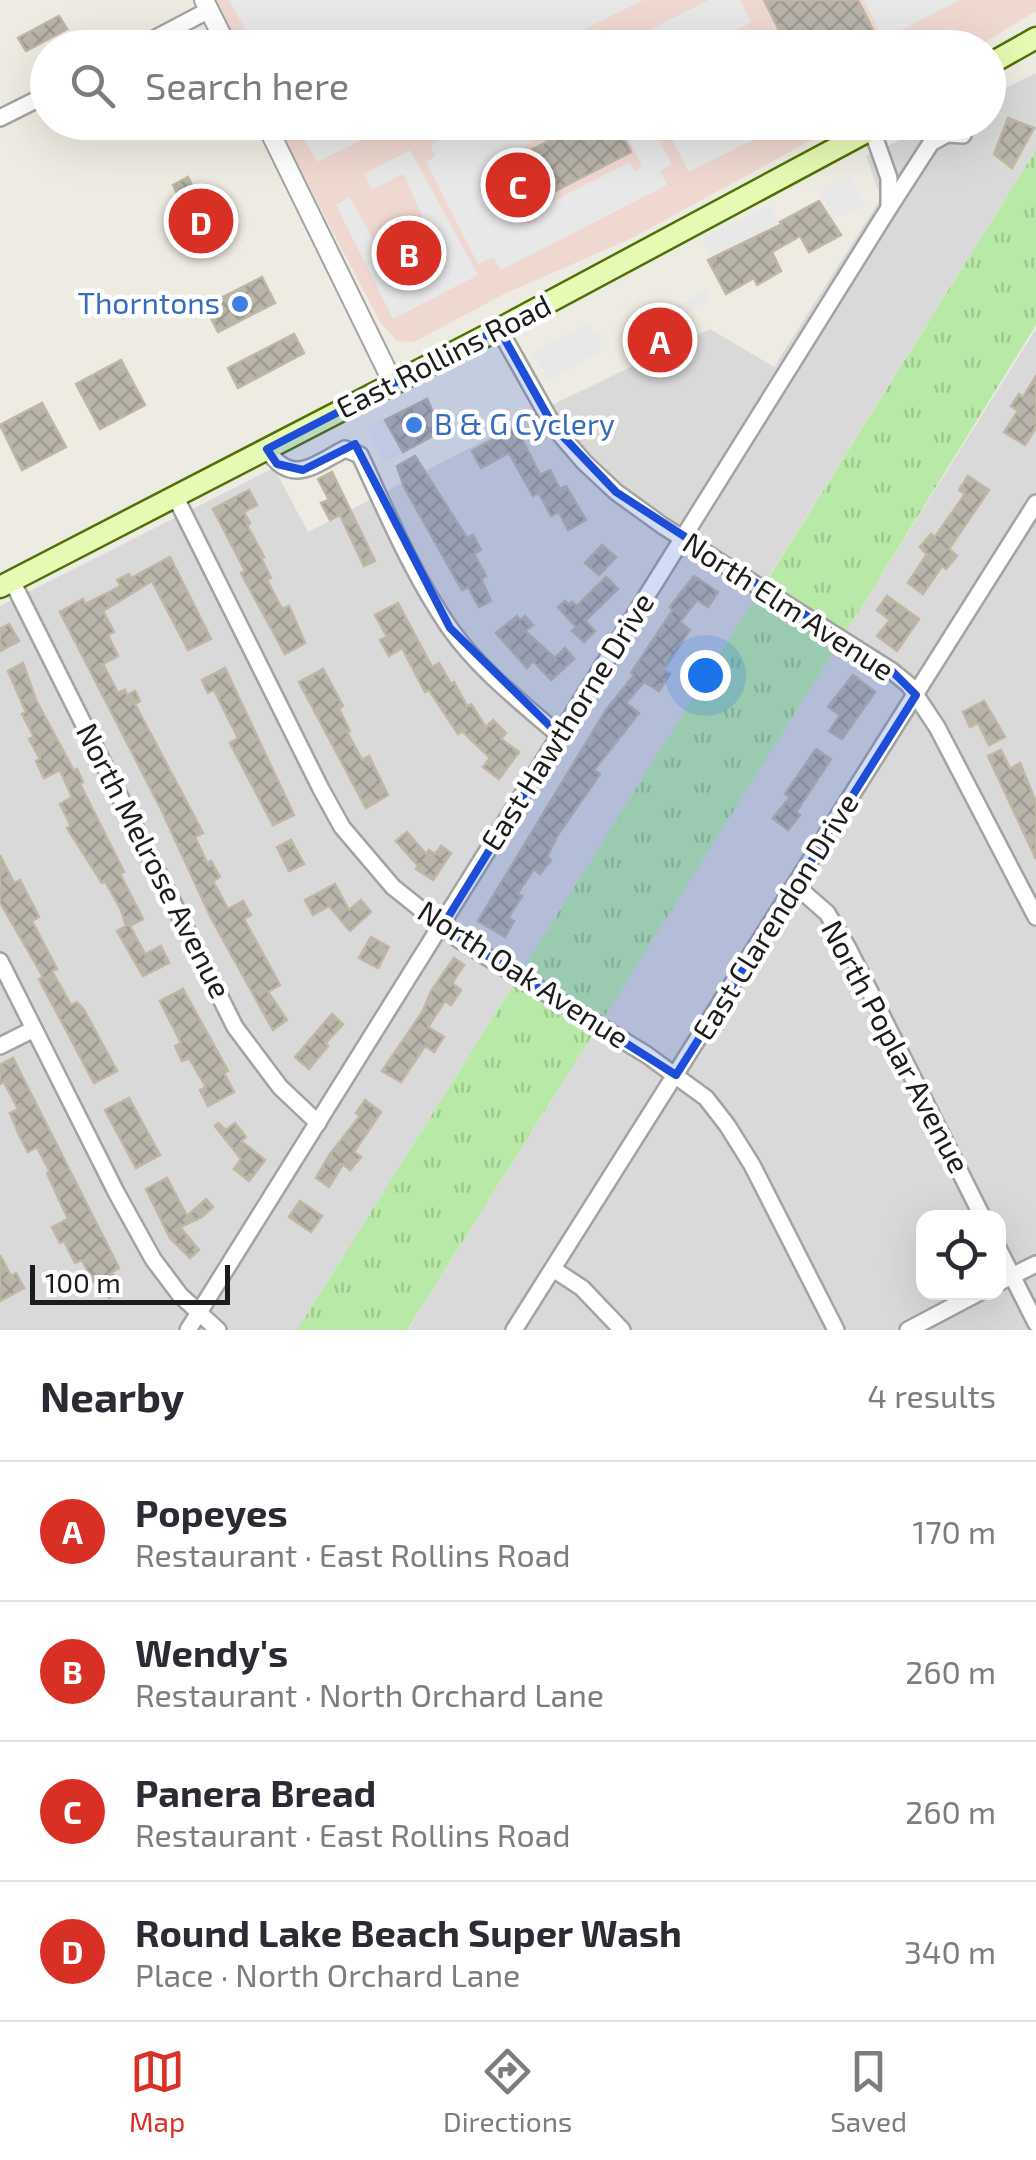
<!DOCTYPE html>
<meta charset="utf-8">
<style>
body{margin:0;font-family:"Exo 2",sans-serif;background:#f7f7f7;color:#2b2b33}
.controls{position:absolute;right:30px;bottom:30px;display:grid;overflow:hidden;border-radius:20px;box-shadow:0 10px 40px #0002}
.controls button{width:90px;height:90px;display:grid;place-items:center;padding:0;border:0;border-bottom:2px solid #e1e1e2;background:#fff;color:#2b2b33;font:50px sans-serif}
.scale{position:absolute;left:30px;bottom:25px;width:200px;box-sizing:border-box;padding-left:10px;border:5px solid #1c1c1c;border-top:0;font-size:28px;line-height:35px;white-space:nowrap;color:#1c1c1c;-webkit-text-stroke:8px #fff;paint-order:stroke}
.you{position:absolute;left:705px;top:675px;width:35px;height:35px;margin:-25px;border:8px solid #fff;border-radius:50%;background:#1a73e8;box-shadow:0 0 0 15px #1a73e833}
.badge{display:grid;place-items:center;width:65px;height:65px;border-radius:50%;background:#d93025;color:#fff;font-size:32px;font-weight:700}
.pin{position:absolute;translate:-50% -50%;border:5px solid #fff;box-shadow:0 2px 10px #0006}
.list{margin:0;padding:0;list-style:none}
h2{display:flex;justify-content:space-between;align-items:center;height:130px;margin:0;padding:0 40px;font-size:42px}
h2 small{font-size:32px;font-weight:400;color:#7c7c81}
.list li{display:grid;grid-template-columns:65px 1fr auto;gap:30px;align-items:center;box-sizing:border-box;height:140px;padding:0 40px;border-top:2px solid #e1e1e2}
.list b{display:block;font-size:38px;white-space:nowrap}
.list p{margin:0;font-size:32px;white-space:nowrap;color:#7c7c81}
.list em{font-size:32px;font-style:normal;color:#7c7c81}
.icon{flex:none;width:55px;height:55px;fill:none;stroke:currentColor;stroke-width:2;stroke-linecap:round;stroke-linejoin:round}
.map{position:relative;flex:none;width:1036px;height:1330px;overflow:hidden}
.search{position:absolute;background:#fff;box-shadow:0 10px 40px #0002;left:30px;right:30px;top:30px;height:110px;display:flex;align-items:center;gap:25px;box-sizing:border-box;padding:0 35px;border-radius:55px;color:#7c7c81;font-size:38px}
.sheet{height:690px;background:#fff}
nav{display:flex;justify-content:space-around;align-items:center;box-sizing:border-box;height:140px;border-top:2px solid #e1e1e2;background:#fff;font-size:28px;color:#7c7c81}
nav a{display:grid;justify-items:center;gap:5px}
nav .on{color:#d93025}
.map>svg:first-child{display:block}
</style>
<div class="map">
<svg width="1036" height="1330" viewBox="0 0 1036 1330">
<defs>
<pattern id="grass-tufts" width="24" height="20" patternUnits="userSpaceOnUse" patternTransform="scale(2.5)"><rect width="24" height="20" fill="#b9e9a6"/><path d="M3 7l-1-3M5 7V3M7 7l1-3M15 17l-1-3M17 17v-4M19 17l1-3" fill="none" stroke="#9ec78e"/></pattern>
<pattern id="building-cross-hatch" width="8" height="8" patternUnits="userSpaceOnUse" patternTransform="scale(2.5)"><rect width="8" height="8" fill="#bab5ab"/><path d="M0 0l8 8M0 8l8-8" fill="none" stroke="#9f9b93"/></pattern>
</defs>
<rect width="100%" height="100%" fill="#eeece2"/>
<g fill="#dad9d9" fill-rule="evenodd">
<path d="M1036 73V150L297 1330H0V606L274 468 308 532 558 402 710 329 774 367 881 198 866 156 936 123 988 122 989 96Z"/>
<path d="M1036 329V1330H408L421 1308ZM924 1218H998V1292H924Z"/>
</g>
<g fill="#efd8d0">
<path d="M213 0H1036V11L975 48H237Z"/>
<path d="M276 123H843L630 239 506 293 414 342 397 341 380 322Z"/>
</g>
<g fill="url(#grass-tufts)">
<path d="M1036 150V325L846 632 766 582Z"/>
<path d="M757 595 837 646 603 1019 523 969Z"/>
<path d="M515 982 595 1031 407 1330H297Z"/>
</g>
<g fill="#e8e8e8">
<path d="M229 0H643L548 48 255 47Z"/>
<path d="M709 0H740L752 22 703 47H624L622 43Z"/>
<path d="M864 0H960L883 39Z"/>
<path d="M295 123H397L317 162Z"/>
<path d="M490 123H585L556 138 553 132 547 136 544 129 529 144 497 164 527 223 538 222 534 211 630 162 635 171 638 170 642 166 621 123H650L672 164 660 171 667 185 501 270 493 257 478 264 426 162 435 156 431 145 460 130 466 140 492 127Z"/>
<path d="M663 123H787L689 172Z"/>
<path d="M410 150 478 275 393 319 336 205 350 197 401 290 446 267 403 174 372 190 364 174Z"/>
<path d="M850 176 865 205 833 220 818 190Z"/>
<path d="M770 205 780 224 711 259 702 240Z"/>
<path d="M706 291 711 300 635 340 629 329Z"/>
<path d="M585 324 601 334 600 352 543 382 546 373 530 355Z"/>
<path d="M382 416 403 452 384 464 366 429Z"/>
</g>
<g fill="url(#building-cross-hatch)" stroke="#bfb6a4" stroke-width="2.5">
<path d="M764 0H858L873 30 867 33 875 48H788Z"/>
<path d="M59 16 67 29 26 51 18 38Z"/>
<path d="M1008 118 1034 128 1012 168 994 154Z"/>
<path d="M585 122H616L631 152 524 207 502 165Z"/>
<path d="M188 177 222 246 208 254 173 185Z"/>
<path d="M819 201 841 235 809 252 800 236 772 252 781 271 757 285 754 278 726 294 708 260 782 224 780 222Z"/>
<path d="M401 219 404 224 406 223 431 269 411 279 382 229Z"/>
<path d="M262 277 275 303 218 332 205 306Z"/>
<path d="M678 323 685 336 641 358 634 343Z"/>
<path d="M294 334 304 353 238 388 228 368Z"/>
<path d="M121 360 145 405 100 429 76 384Z"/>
<path d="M1036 376V428L1025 445 1004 432 1018 411 1011 406 1019 394 1023 397Z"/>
<path d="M427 399 442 431 403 452 385 420Z"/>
<path d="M42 403 66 447 22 470 0 425Z"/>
<path d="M516 427 540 475 550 470 560 489 566 486 586 520 568 530 559 512 551 516 539 493 533 496 509 453 481 468 472 451Z"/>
<path d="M415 456 467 538 473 535 481 550 474 554 486 576 481 579 491 601 479 607 468 587 462 590 404 487 397 466Z"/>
<path d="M332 472 375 561 364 566 340 515 330 520 321 503 329 500 318 479Z"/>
<path d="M968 476 989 490 949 549 957 556 946 569 942 566 923 594 908 583 927 554 920 547 931 534 935 537 965 494 959 490Z"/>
<path d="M249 490 257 505 244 512 250 523 247 525 264 557 261 558 271 578 267 580 282 609 289 606 305 643 285 654 241 573 245 571 213 509Z"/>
<path d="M602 545 616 557 599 575 585 563Z"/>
<path d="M170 557 211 639 188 650 152 581 103 611 114 632 108 635 118 656 103 664 118 693 125 690 127 695 135 691 140 701 135 704 203 833 195 837 207 863 211 861 220 877 213 881 228 909 243 901 251 915 244 919 280 985 268 992 287 1020 273 1030 211 918 161 809 60 612 83 599 85 604 121 586 117 580 129 574 131 578Z"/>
<path d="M694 576 718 592 708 607 697 600 680 622 690 630 663 670 670 674 659 691 644 682 626 703 639 713 594 770 600 774 559 833 547 857 551 860 540 874 534 869 517 894 522 896 508 918 514 921 505 937 478 921 606 710 634 675 631 673 673 610 670 607Z"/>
<path d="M606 577 618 589 585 621 595 631 584 642 572 631 576 627 558 607 565 601 569 605 572 602 577 606Z"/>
<path d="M887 596 919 619 897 651 877 636 890 620 877 610Z"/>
<path d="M398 603 432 667 439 663 451 684 454 682 467 706 471 704 486 727 493 720 506 733 501 739 519 752 499 779 483 767 490 758 462 731 458 734 429 690 425 692 402 648 389 656 380 640 387 637 375 615Z"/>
<path d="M517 616 520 620 525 616 533 625 525 631 555 658 565 648 574 659 551 680 533 661 527 668 496 633Z"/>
<path d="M9 624 19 641 0 651V629Z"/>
<path d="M23 663 36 700 74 771 77 769 83 782 80 784 124 872 120 874 143 919 130 926 145 954 161 946 169 963 143 976 117 931 126 926 121 910 105 881 102 883 67 828 71 826 60 804 72 797 60 770 44 778 36 761 40 759 29 739 34 737 22 714 26 712 8 671Z"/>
<path d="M225 668 294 815 273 825 230 743 238 738 214 690 208 693 202 680Z"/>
<path d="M323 669 343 706 339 709 350 731 347 732 362 760 369 756 388 795 366 808 299 682Z"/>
<path d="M853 675 875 692 842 739 829 731 840 715 828 707Z"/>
<path d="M984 701 1005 737 989 745 978 723 970 727 963 712Z"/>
<path d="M816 749 831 759 796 812 800 815 788 830 773 818 790 797 785 794Z"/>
<path d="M1001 750 1010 769 1020 763 1036 802V859L988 756Z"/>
<path d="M407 832 426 854 429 850 435 854 441 846 451 853 433 880 416 869 418 866 396 841Z"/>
<path d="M291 840 304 864 289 871 277 847Z"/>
<path d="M0 855 14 883 20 880 39 917 32 921 57 969 52 971 71 1005 77 1002 84 1010 117 1071 94 1083 39 979 43 977 0 902Z"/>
<path d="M335 884 349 910 361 900 371 912 350 931 329 906 313 915 305 900Z"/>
<path d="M371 937 389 947 378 968 359 958Z"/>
<path d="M454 958 464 965 452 983 461 990 451 1005 445 1001 428 1027 444 1037 434 1052 425 1046 401 1082 382 1071 423 1011 431 991Z"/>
<path d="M183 989 228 1071 224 1073 234 1092 208 1106 200 1090 206 1087 189 1058 182 1061 175 1046 181 1043 160 1001Z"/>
<path d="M332 1014 343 1024 325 1044 328 1046 309 1069 295 1057Z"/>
<path d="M13 1058 119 1268 112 1272 122 1291 109 1298 100 1279 93 1282 82 1260 75 1263 64 1241 60 1243 52 1227 68 1219 47 1173 50 1172 37 1147 28 1152 20 1137 10 1113 18 1109 4 1082 0 1084V1065Z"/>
<path d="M129 1098 160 1155 136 1168 105 1110Z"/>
<path d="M365 1100 381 1112 354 1152 361 1157 350 1170 343 1164 329 1187 316 1178 330 1154 360 1116 356 1113Z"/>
<path d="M218 1123 226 1130 235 1123 246 1137 241 1141 265 1160 249 1181 234 1169 241 1159 215 1126Z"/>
<path d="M167 1178 187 1216 206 1199 213 1207 202 1217 180 1227 199 1250 190 1258 170 1238 146 1189Z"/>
<path d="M300 1201 322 1216 311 1232 289 1217Z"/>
<path d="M0 1255 11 1276 16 1273 24 1288 0 1301Z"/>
</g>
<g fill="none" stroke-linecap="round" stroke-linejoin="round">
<defs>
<g id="minor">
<path d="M137 48 209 10"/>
<path d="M0 118 48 94"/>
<path d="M872 130 889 178V208"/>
<path d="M499 329 554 427 584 462 616 492 663 526 892 671 909 685 937 727 1036 917"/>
<path d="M267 449C291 487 314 465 345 449L360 455C387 513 413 575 449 627 479 670 521 702 560 736"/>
<path d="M175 496 321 789 342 827 393 887 458 939 647 1055 706 1098 727 1125 752 1165 836 1330"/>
<path d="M12 581 235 1027 280 1087 318 1123"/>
<path d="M795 885 827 913 848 948 983 1218"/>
<path d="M0 961 116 1192 153 1259 180 1295 218 1330"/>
<path d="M0 1046 34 1029"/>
<path d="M998 1248 1036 1323"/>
<path d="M553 1269 582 1288 622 1330"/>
<path d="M998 1283 1036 1264"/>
<path d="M188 1330 889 208 931 143 947 134 963 135"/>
<path d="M514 1330 1036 503"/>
<path d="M908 1330 980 1292"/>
</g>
<g id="tertiary">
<path d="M204 0 228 48"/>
<path d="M265 122 393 383"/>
</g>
<g id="secondary">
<path d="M988 65 1036 38"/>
<path d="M0 587 499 329 885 122"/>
</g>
</defs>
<use href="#minor" stroke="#a3a3a3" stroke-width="20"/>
<use href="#tertiary" stroke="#a3a3a3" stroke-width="22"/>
<use href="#secondary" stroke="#4e7204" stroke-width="25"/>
<use href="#minor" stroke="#fff" stroke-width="15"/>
<use href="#tertiary" stroke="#fff" stroke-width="18"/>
<use href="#secondary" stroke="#e7fab4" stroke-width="20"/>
</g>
<path fill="#1d4ed8" fill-opacity="0.2" stroke="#1d4ed8" stroke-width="8" stroke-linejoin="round" d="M499 329 554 427 616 492 892 671 916 695 676 1075 442 927 560 736 450 628 355 444 303 470 277 464 267 449Z"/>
<g fill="#3f7fe0" stroke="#fff" stroke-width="4">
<circle cx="240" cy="304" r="10"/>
<circle cx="414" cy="425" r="10"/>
</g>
<g text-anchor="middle" stroke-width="9" stroke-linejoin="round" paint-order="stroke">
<g font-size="30" fill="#366cbe" stroke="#fff" text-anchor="end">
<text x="220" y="314">Thorntons</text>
<text x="434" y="435" text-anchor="start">B &amp; G Cyclery</text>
</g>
<g font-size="30" fill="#1c1c1c" stroke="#fff">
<text transform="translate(444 357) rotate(-27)" y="10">East Rollins Road</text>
<text transform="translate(788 607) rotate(33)" y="10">North Elm Avenue</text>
<text transform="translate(568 722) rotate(-58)" y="10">East Hawthorne Drive</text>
<text transform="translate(153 861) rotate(63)" y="10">North Melrose Avenue</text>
<text transform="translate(776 917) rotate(-58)" y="10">East Clarendon Drive</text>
<text transform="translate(523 975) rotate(33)" y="10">North Oak Avenue</text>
<text transform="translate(895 1047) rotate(62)" y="10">North Poplar Avenue</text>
</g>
</g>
</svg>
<div class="controls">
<button><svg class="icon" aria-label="locate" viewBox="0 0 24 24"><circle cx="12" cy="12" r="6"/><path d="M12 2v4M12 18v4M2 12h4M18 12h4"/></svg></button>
</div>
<div class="scale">100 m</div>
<div class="you"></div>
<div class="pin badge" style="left:660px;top:340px">A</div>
<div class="pin badge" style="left:409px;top:253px">B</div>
<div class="pin badge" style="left:518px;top:185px">C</div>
<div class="pin badge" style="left:201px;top:221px">D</div>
<div class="search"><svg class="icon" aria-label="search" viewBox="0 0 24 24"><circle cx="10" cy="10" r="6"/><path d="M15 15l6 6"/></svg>Search here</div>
</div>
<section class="sheet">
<h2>Nearby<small>4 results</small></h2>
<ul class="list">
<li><span class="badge">A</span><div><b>Popeyes</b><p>Restaurant · East Rollins Road</p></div><em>170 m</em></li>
<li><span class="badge">B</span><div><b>Wendy's</b><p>Restaurant · North Orchard Lane</p></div><em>260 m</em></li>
<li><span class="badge">C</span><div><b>Panera Bread</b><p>Restaurant · East Rollins Road</p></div><em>260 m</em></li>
<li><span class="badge">D</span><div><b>Round Lake Beach Super Wash</b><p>Place · North Orchard Lane</p></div><em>340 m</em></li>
</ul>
</section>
<nav>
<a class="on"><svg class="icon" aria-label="map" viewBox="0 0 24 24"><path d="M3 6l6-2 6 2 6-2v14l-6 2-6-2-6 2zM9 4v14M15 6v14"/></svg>Map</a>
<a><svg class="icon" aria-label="directions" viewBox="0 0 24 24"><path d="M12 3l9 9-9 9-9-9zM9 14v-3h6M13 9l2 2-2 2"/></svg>Directions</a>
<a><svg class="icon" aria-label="saved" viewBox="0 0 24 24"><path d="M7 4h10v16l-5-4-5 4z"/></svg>Saved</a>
</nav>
